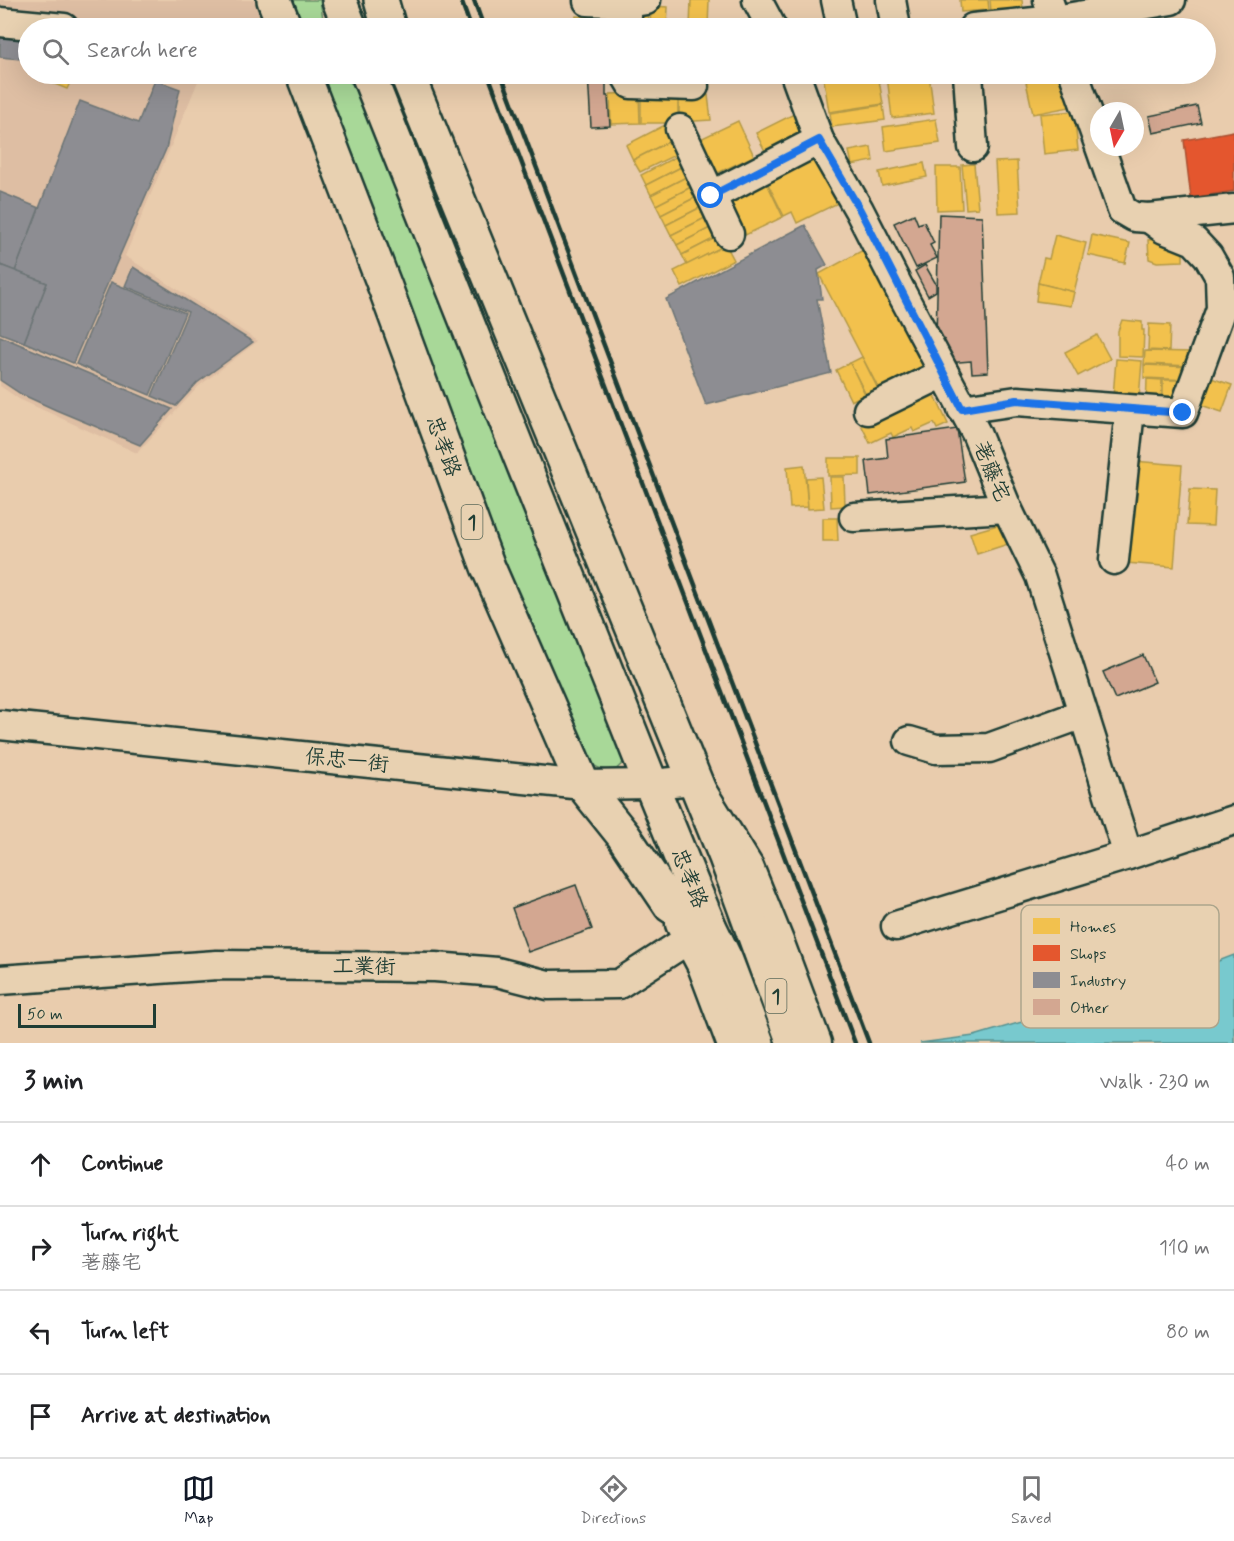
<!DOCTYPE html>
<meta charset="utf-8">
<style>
body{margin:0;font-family:Mynerve,"LXGW WenKai TC",sans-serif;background:#f6f6f6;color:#202124}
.compass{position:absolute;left:1090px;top:102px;width:54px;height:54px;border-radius:50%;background:#fff;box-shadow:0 6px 24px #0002;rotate:189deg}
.scale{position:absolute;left:18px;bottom:15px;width:138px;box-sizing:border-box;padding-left:6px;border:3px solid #1f3d34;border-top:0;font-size:16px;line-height:21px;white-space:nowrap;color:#1f3d34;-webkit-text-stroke:4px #e8d1b1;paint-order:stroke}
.stop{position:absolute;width:18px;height:18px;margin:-14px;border:4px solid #1a73e8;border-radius:50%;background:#fff}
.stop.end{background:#1a73e8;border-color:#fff;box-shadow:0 2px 6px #0008}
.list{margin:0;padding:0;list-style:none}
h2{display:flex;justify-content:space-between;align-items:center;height:78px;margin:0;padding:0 24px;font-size:26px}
h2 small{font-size:20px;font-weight:400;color:#757577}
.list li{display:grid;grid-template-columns:39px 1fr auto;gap:18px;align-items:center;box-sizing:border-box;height:84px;padding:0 24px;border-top:2px solid #e0e0e0}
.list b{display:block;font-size:22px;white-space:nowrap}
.list p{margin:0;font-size:20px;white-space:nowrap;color:#757577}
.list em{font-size:20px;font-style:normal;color:#757577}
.icon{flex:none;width:33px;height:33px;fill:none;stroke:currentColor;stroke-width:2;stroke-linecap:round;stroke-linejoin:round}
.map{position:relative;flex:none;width:1234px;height:1043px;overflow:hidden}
.search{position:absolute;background:#fff;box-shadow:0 6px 24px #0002;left:18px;right:18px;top:18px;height:66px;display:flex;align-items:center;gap:15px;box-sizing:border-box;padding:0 21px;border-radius:33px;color:#757577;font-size:22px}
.sheet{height:414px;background:#fff}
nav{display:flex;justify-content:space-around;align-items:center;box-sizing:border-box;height:84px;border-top:2px solid #e0e0e0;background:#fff;font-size:16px;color:#757577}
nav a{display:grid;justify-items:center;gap:3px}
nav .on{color:#111827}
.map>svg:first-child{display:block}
</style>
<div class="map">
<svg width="1234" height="1043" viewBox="0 0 1234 1043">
<rect width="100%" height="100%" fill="#e9ccad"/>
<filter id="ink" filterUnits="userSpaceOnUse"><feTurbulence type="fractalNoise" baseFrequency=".0167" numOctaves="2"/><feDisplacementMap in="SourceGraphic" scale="12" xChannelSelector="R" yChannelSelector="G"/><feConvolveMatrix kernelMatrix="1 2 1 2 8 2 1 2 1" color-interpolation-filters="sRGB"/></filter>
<g filter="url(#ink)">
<path fill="#debea3" d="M0 0H254L264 28H28V74H201L125 256 258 341 199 386 137 453 19 399 0 386Z"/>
<g fill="#a8d898" stroke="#648a66" stroke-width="1.5">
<path d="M288 0H320L324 25 321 28H299Z"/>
<path d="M316 74C340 73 342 73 359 91L626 754 623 763 614 771C583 769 583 751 571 726L441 400Z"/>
</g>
<path fill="#78c9ce" stroke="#549190" stroke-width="1.5" d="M1234 955V1043H920L974 1036 1182 975Z"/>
<g fill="#f2c14e" stroke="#b39946" stroke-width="1.5">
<path d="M691 0H709L708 28H690Z"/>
<path d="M960 0H988L989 10 961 12Z"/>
<path d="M990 0H1022L1023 9 991 12Z"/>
<path d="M651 6 668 7 667 28H650Z"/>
<path d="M632 9 649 10 648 28H631Z"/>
<path d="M576 16 606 19 605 28H575Z"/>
<path d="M28 71V74H74L67 89 28 73Z"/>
<path d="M823 74H878L883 104 829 112Z"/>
<path d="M909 74H929L934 113 892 118 887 76Z"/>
<path d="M1041 74H1063L1070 107 1033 114 1026 82 1042 79Z"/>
<path d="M678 92V123H641V93Z"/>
<path d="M639 93 640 123 611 124 610 94Z"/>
<path d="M708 95 711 120 679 122V96Z"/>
<path d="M883 105 885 120 832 127 830 113Z"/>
<path d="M1074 111 1078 150 1044 154 1040 114Z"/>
<path d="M794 114 800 126 799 140 767 155 756 133Z"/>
<path d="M936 119 940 143 886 151 883 127Z"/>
<path d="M738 121 754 156 711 176 694 142Z"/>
<path d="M665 125 672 140 633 160 626 145Z"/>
<path d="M672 140 679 153 640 172 633 160Z"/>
<path d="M871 147 873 161 852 165 849 151Z"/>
<path d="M679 155 685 165 646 185 641 175Z"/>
<path d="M804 156 819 159 840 202 797 223 792 212 784 216 764 176Z"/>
<path d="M1017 161 1020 212 998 213 995 162Z"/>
<path d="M924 163 927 177 882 186 879 172Z"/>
<path d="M974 164 978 208 966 209 962 165Z"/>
<path d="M685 165 690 175 651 195 646 185Z"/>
<path d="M936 167H960L962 209 937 210Z"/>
<path d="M690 175 695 185 656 205 651 195Z"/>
<path d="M764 177 783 217 739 238 727 195Z"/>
<path d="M695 185 700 195 661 215 656 205Z"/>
<path d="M700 195 705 205 666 225 661 215Z"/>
<path d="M705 205 711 215 671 235 666 225Z"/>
<path d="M711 215 716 225 677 245 671 235Z"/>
<path d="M716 225 721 235 682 255 677 245Z"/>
<path d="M721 235 726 245 687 265 682 255Z"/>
<path d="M1055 235 1086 243 1074 292 1038 283 1044 258 1049 259Z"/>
<path d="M1092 235 1130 243 1125 263 1088 255Z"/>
<path d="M1166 238 1183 243V261L1157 262 1149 259 1148 240Z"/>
<path d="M726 245 734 260 682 287 674 271Z"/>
<path d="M865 249 929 372 883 397 819 274Z"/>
<path d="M1038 283 1074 292 1071 306 1036 301Z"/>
<path d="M1122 320 1142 322V330H1144L1143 357 1118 356V331Z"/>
<path d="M1149 324 1170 325 1169 351 1148 350Z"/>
<path d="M1097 335 1110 359 1078 376 1065 352Z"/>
<path d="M1145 351 1192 352V366L1144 364Z"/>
<path d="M862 357 882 397 870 403 850 363Z"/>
<path d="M1116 359 1142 361 1139 399 1113 397Z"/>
<path d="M850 363 865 394 851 401 836 370Z"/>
<path d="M1144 365 1192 367 1191 380 1144 378Z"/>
<path d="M1211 378 1232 385 1222 412 1201 405Z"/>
<path d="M1147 379 1162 380 1161 409 1146 408Z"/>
<path d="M1163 380H1178V404L1163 408Z"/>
<path d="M931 387 948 424 937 429 934 423 914 432 912 428 893 437 891 433 870 443 859 420Z"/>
<path d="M828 458H860V475L828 476Z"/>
<path d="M1133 461 1182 465 1174 567 1126 563Z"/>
<path d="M804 465 808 507 790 508 787 467Z"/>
<path d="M821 477 824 508 808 509 806 478Z"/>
<path d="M830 477H844L845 506 831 507Z"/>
<path d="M1190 489 1215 490 1213 526 1187 525Z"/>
<path d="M823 518H837L838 541H823Z"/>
<path d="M1001 524 1008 544 977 554 970 533Z"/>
</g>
<path fill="#e4572e" stroke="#a94f30" stroke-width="1.5" d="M1234 131V191L1191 198 1184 140Z"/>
<g fill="#8d8d92" stroke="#6c7576" stroke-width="1.5">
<path d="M0 37 22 40 20 59 0 57Z"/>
<path d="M155 80 180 89 166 149 73 363 24 342 47 283 15 271 80 101 138 123Z"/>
<path d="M0 192 39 208 15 271 0 265Z"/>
<path d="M805 225 827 265 818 270 822 299H817L831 373 706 405 666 299Z"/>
<path d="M0 265 47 283 24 342 0 333Z"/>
<path d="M133 267 253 342 197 383 176 406 152 396 188 312 125 286Z"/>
<path d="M111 282 185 313 150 395 76 364Z"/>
<path d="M0 336 172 409 140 445 56 410 21 394 0 380Z"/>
</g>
<g fill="#d3a791" stroke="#1f3d34" stroke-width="1.5">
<path d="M588 74H606V96H608L610 126 591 127Z"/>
<path d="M1197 106 1201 123 1153 133 1149 116Z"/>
<path d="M914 214 918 224 924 222 934 243 930 245 937 258 916 268 894 223Z"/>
<path d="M939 214 982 216 988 372 972 373 971 361 947 363 936 338Z"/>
<path d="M925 265 936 284V291L928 296 915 271Z"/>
<path d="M957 429 965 482 870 495 866 461 888 458 886 439Z"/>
<path d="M1143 655 1155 682 1115 699 1103 672Z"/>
<path d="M576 885 592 929 528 952 512 908Z"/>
</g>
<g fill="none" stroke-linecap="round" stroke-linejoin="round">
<defs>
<g id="minor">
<path d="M757 0 772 28"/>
<path d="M836 0 842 28"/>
<path d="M891 0 896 28"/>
<path d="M1048 0 1055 20 1171 0"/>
<path d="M588 1 628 3 646 0"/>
<path d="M0 22 64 28"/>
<path d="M626 28 628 3"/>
<path d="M973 28 1055 20 1058 28"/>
<path d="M625 74 631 84 694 86"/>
<path d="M795 74 819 140 859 210 900 290 976 433 1007 508 1040 576 1128 855"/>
<path d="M968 74 973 147"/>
<path d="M1074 74 1099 144"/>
<path d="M680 129 729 234"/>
<path d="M1100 147 1122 210 1134 217 1149 218 1234 209"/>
<path d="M711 196 819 140"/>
<path d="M962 409 1017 401 1183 413 1221 309 1220 277 1208 256 1194 241 1164 229 1149 218"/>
<path d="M868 410 944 373"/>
<path d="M854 517 1007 508"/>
<path d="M1114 560 1130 410"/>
<path d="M0 725 583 785 651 784 695 780 749 867 779 941 817 1043"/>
<path d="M909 741 936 749 989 748 1083 714"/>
<path d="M680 924 702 966 731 1043"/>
<path d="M896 926 1128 855 1234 820"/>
<path d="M0 980 217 965 435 967 497 972 548 985 619 984 709 926"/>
</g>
<g id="major">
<path d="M274 0 285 28"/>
<path d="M339 0 350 28"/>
<path d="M381 0 389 28"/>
<path d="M303 74 385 287 488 567 583 785 623 835 671 906 709 926"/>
<path d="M368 74 651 784 709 926 726 961 757 1043"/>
<path d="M407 74 726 857 794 1043"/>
</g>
</defs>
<use href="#minor" stroke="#1f3d34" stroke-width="33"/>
<use href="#major" stroke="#1f3d34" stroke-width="38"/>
<use href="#minor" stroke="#e8d1b1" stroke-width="28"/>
<use href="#major" stroke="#e8d1b1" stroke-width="33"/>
<g stroke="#1f3d34" stroke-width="4.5">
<path d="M461 0 471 28"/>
<path d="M474 0 484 28"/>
<path d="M488 74 855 1043"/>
<path d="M501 74 869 1043"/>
</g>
</g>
</g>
<g fill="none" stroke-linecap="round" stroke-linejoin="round" filter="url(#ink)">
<path stroke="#1a73e8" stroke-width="8" d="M711 196 819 140 860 210 962 409 1017 400 1183 413"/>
</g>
<g text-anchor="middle" stroke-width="6" stroke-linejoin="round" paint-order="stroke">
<g fill="#e8d1b1" stroke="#5b695a" stroke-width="1.5">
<rect x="461.5" y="505" width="21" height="34" rx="4.5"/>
<rect x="765.5" y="979" width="21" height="34" rx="4.5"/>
</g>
<g font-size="20" font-weight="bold" fill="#1f3d34">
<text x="472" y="529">1</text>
<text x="776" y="1003">1</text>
</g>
<g font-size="21" fill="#1f3d34" stroke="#e8d1b1">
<text transform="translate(444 446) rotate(70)" y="7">忠孝路</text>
<text transform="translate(992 471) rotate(68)" y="7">荖藤宅</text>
<text transform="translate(347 760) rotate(6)" y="7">保忠一街</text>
<text transform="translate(690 878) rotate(68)" y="7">忠孝路</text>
<text transform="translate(364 966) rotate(1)" y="7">工業街</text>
</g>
</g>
<rect x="1021" y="905" width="198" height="123" rx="9" fill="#e8d1b1" stroke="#aca58c" stroke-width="1.5"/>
<rect x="1033" y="918" width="27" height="16" fill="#f2c14e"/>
<rect x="1033" y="945" width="27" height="16" fill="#e4572e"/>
<rect x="1033" y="972" width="27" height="16" fill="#8d8d92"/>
<rect x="1033" y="999" width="27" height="16" fill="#d3a791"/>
<g font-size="16" fill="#1f3d34">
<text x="1070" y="932">Homes</text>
<text x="1070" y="959">Shops</text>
<text x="1070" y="986">Industry</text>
<text x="1070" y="1013">Other</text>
</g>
</svg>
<svg class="compass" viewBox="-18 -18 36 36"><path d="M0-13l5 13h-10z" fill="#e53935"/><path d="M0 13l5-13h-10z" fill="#757577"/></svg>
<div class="scale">50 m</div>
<div class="stop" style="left:711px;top:196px"></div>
<div class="stop end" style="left:1183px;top:413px"></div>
<div class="search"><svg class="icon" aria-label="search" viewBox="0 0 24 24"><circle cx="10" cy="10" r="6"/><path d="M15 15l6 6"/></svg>Search here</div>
</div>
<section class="sheet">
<h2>3 min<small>Walk · 230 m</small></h2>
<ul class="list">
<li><svg class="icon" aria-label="ahead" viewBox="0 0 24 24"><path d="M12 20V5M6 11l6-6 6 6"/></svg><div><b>Continue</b></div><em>40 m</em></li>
<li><svg class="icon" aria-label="right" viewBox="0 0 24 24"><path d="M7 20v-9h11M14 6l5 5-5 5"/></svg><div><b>Turn right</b><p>荖藤宅</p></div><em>110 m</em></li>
<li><svg class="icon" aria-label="left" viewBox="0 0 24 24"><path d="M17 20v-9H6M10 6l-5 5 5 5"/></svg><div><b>Turn left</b></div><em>80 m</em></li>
<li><svg class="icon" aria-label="arrive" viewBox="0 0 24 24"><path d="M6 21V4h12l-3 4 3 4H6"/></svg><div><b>Arrive at destination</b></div></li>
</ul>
</section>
<nav>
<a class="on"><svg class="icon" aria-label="map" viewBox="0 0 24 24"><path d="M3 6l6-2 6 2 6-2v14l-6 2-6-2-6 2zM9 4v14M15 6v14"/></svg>Map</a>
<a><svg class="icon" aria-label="directions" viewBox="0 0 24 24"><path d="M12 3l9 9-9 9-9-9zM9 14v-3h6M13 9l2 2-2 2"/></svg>Directions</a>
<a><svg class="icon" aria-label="saved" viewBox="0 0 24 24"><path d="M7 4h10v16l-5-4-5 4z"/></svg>Saved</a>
</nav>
